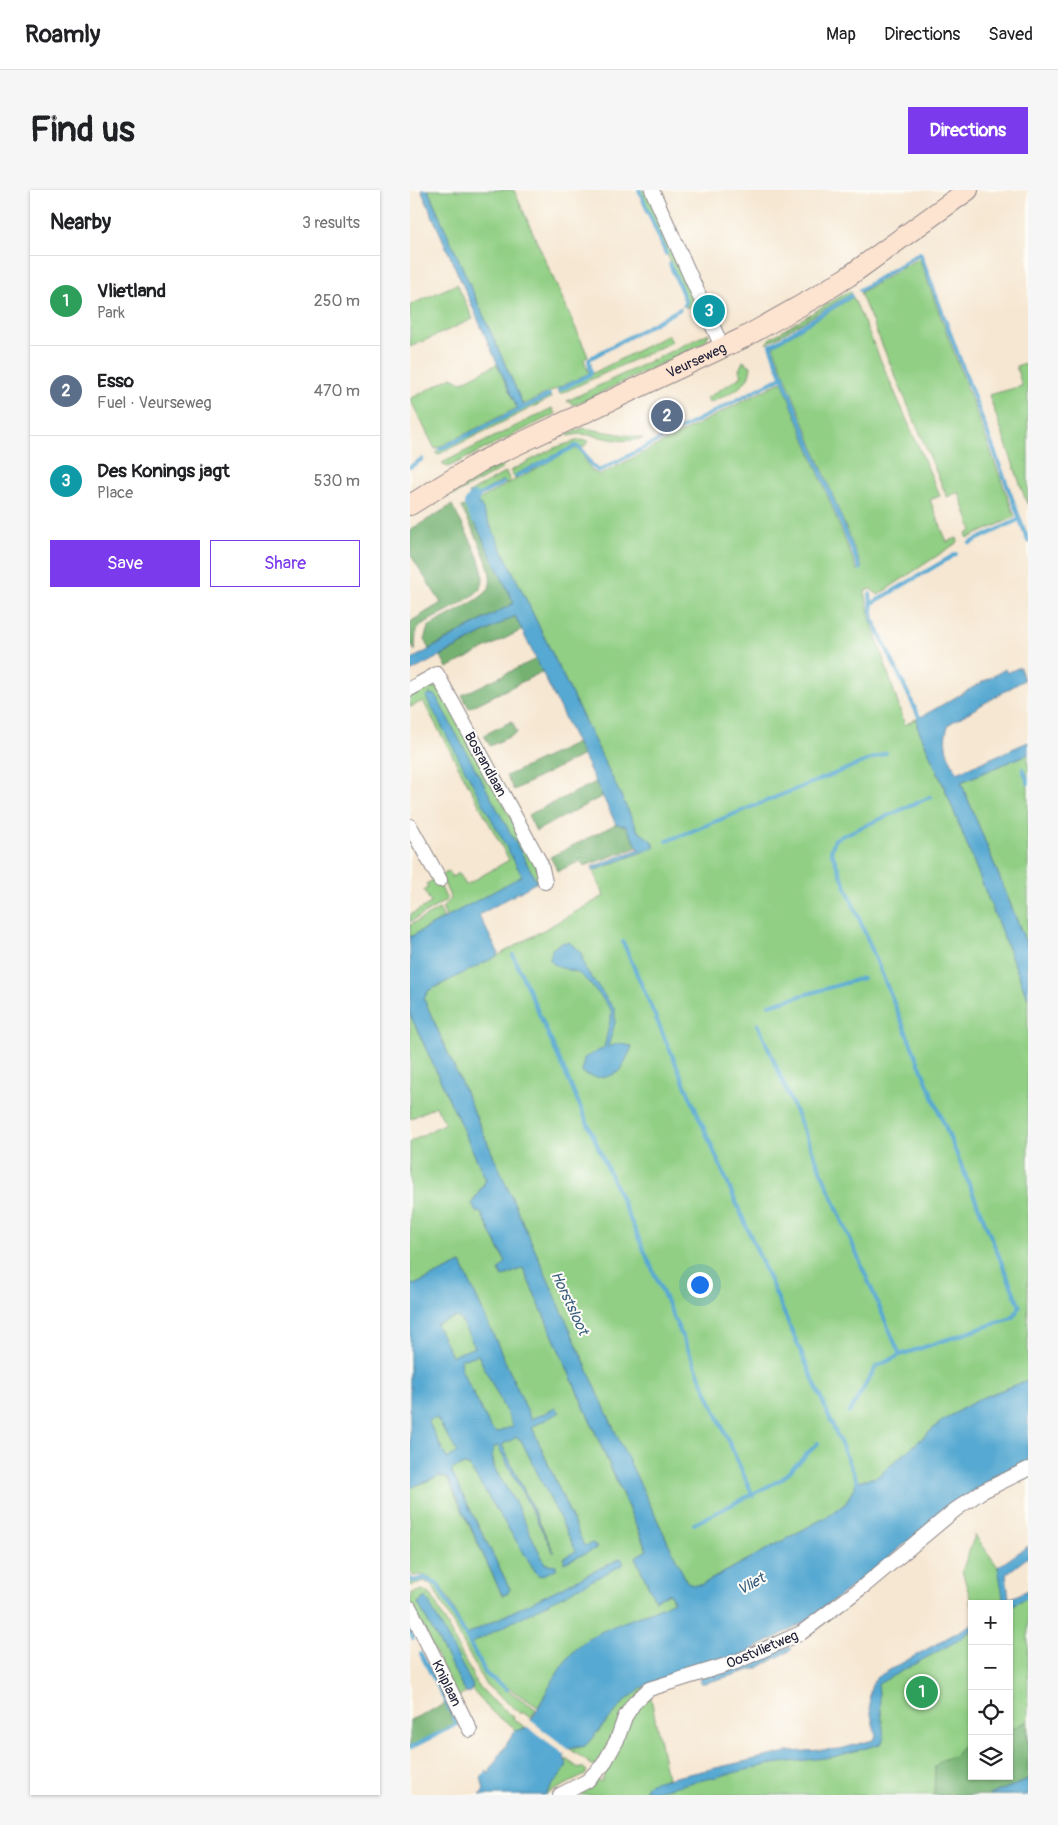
<!DOCTYPE html>
<meta charset="utf-8">
<style>
body{margin:0;font-family:Pangolin,sans-serif;background:#f6f6f6;color:#202124}
.controls{position:absolute;right:15px;bottom:15px;display:grid;overflow:hidden;border-radius:0px;box-shadow:0 1px 4px #0004}
.controls button{width:45px;height:45px;display:grid;place-items:center;padding:0;border:0;border-bottom:1px solid #e0e0e0;background:#fff;color:#202124;font:25px sans-serif}
.you{position:absolute;left:289px;top:1094px;width:18px;height:18px;margin:-12px;border:4px solid #fff;border-radius:50%;background:#1a73e8;box-shadow:0 0 0 8px #1a73e833}
.badge{display:grid;place-items:center;width:32px;height:32px;border-radius:50%;background:#7c3aed;color:#fff;font-size:16px;font-weight:700}
.pin{position:absolute;translate:-50% -50%;border:2px solid #fff;box-shadow:0 1px 5px #0006}
.list{margin:0;padding:0;list-style:none}
h2{display:flex;justify-content:space-between;align-items:center;height:65px;margin:0;padding:0 20px;font-size:21px}
h2 small{font-size:16px;font-weight:400;color:#757577}
.list li{display:grid;grid-template-columns:32px 1fr auto;gap:15px;align-items:center;box-sizing:border-box;height:90px;padding:0 20px;border-top:1px solid #e0e0e0}
.list b{display:block;font-size:19px;white-space:nowrap}
.list p{margin:0;font-size:16px;white-space:nowrap;color:#757577}
.list em{font-size:16px;font-style:normal;color:#757577}
.actions{display:flex;gap:10px;padding:15px 20px}
.actions a{flex:1;padding:11px 0;border:1px solid #7c3aed;border-radius:0px;text-align:center;font-size:18px;color:#7c3aed}
.actions .main{background:#7c3aed;color:#fff}
.icon{flex:none;width:28px;height:28px;fill:none;stroke:currentColor;stroke-width:2;stroke-linecap:round;stroke-linejoin:round}
.map{position:relative;flex:none;width:618px;height:1605px;overflow:hidden;border-radius:0px}
header{display:flex;align-items:center;gap:30px;box-sizing:border-box;height:70px;padding:0 25px;background:#fff;border-bottom:1px solid #e0e0e0}
header strong{font-size:24px}
nav{display:flex;gap:28px;margin-inline-start:auto;font-size:18px}
.intro{display:flex;align-items:center;justify-content:space-between;box-sizing:border-box;height:120px;padding:0 30px}
h1{margin:0;font-size:35px}
.button{padding:12px 22px;border-radius:0px;background:#7c3aed;color:#fff;font-size:18px;font-weight:700}
main{display:flex;gap:30px;padding:0 30px}
aside{flex:1;background:#fff;border-radius:0px;box-shadow:0 1px 4px #0004}
.map>svg:first-child{display:block}
</style>
<header>
<strong>Roamly</strong>
<nav><a>Map</a><a>Directions</a><a>Saved</a></nav>
</header>
<div class="intro"><h1>Find us</h1><a class="button">Directions</a></div>
<main>
<aside>
<h2>Nearby<small>3 results</small></h2>
<ul class="list">
<li><span class="badge" style="background:#2e9e5b">1</span><div><b>Vlietland</b><p>Park</p></div><em>250 m</em></li>
<li><span class="badge" style="background:#5c6f8a">2</span><div><b>Esso</b><p>Fuel · Veurseweg</p></div><em>470 m</em></li>
<li><span class="badge" style="background:#0f9aa8">3</span><div><b>Des Konings jagt</b><p>Place</p></div><em>530 m</em></li>
</ul>
<div class="actions"><a class="main">Save</a><a>Share</a></div>
</aside>
<div class="map">
<svg width="618" height="1605" viewBox="0 0 618 1605">
<rect width="100%" height="100%" fill="#fdfcf7"/>
<filter id="ink" filterUnits="userSpaceOnUse"><feTurbulence type="fractalNoise" baseFrequency=".02" numOctaves="2"/><feDisplacementMap in="SourceGraphic" scale="10" xChannelSelector="R" yChannelSelector="G"/><feConvolveMatrix kernelMatrix="1 2 1 2 8 2 1 2 1" color-interpolation-filters="sRGB"/></filter>
<filter id="wash" filterUnits="userSpaceOnUse"><feTurbulence type="fractalNoise" baseFrequency=".0096" numOctaves="4" result="noise"/><feDisplacementMap in="SourceGraphic" scale="20" xChannelSelector="R" yChannelSelector="G"/><feGaussianBlur stdDeviation="1.12" result="paint"/><feColorMatrix in="noise" values="0 0 0 0 0 0 0 0 0 0 0 0 0 0 0 0 0 1.4 0 .05"/><feComposite in="paint" operator="in"/></filter>
<g filter="url(#wash)">
<rect width="100%" height="100%" fill="#f6e7d2"/>
<g fill="#91cf84" stroke="#5a7860">
<path d="M18 0H104L178 166 174 170 179 183 113 215Z"/>
<path d="M230 0H238L287 113 276 118 277 111Z"/>
<path d="M509 68 605 327 558 348 556 344 562 341 549 302 537 307 450 103Z"/>
<path d="M47 94 63 129 0 157V115Z"/>
<path d="M439 101 442 103 356 154 359 149Z"/>
<path d="M443 107 530 306 520 310 537 352 547 348 548 352 468 405 461 399 455 401 460 428 495 535 509 527 507 536 535 599 618 809V1190L571 1208 550 1220 531 1232 467 1287 448 1291 436 1313 420 1325 291 1395 283 1396 277 1392 207 1246 14 809 18 801 87 766 194 706 183 681 245 657 242 651 228 641 68 310 162 259H169L182 281 190 285 372 191 447 380 452 378 363 156Z"/>
<path d="M299 143 297 149 290 155 165 215 157 211Z"/>
<path d="M258 145 262 152 150 204 148 201Z"/>
<path d="M333 171 341 176C340 198 316 205 299 213L297 208 332 186 329 180Z"/>
<path d="M618 173V313L617 314 579 205 612 196 606 176Z"/>
<path d="M87 174 107 218 25 259 0 209 42 187 52 192Z"/>
<path d="M140 206 141 208 27 265 26 262Z"/>
<path d="M142 218 145 224 38 277 32 273Z"/>
<path d="M173 238 233 248C203 257 184 239 158 246L157 244Z"/>
<path d="M169 250 179 251 173 258 165 255 106 284 107 288 105 289 100 281 144 258Z"/>
<path d="M91 272 93 278 44 305 38 295Z"/>
<path d="M96 282 100 291 95 294 93 290 61 309 59 303Z"/>
<path d="M19 496 26 497 32 501 126 674 130 690 127 692 25 505 19 504 17 507 113 687 36 727 32 718 41 709 31 686 39 681 42 687 49 683 56 695 99 670 13 511 0 517V505Z"/>
<path d="M618 564V757L551 592Z"/>
<path d="M25 689 29 693 37 710 0 732V725L21 713 14 700 18 698 16 694Z"/>
<path d="M29 719 34 728 0 747V735Z"/>
<path d="M0 824 76 990 63 1011 66 1022 71 1023 96 1073 89 1081 92 1087 113 1078 237 1361 225 1367 245 1410 259 1403 264 1412 182 1446 161 1464 128 1517 78 1485 60 1454 214 1373 211 1368 56 1445C45 1425 32 1379 3 1386L0 1380V1298L29 1286 37 1288 92 1405 97 1404 100 1399 42 1283V1279L54 1275 59 1276 127 1384 146 1379 145 1375 135 1374 106 1314 85 1279 82 1263 84 1257 88 1256 144 1362 92 1255 106 1247 111 1250 167 1362 154 1368 155 1372 187 1358 174 1356 122 1237 149 1222 146 1218 121 1229 51 1073 4 1095 0 1093V952L35 933 26 916 0 929Z"/>
<path d="M46 1127 50 1129 65 1157 41 1167 26 1134Z"/>
<path d="M68 1165 104 1236 86 1243 80 1237 51 1179 50 1170Z"/>
<path d="M25 1226 48 1262 37 1269 18 1231Z"/>
<path d="M565 1345 588 1377 596 1413 594 1414H562L552 1381Z"/>
<path d="M8 1389H15L27 1395 75 1485 126 1519 121 1528 112 1522 111 1524 75 1494 22 1395 14 1391 0 1396V1392Z"/>
<path d="M13 1400 22 1406 67 1494 80 1508 104 1527 103 1529 115 1537 107 1541 81 1521 62 1500 63 1496 15 1407 8 1413 56 1503 47 1507 0 1412 2 1403Z"/>
<path d="M618 1405V1605H171L169 1599 185 1589 191 1592 194 1586 192 1583 219 1527 240 1503 257 1588 254 1589 255 1594 442 1559 469 1551 462 1497 469 1488 562 1438V1586H599V1414Z"/>
<path d="M236 1495 186 1575H182L160 1559 175 1556 215 1511Z"/>
<path d="M156 1569 170 1579 172 1577 177 1581 175 1585 135 1605 156 1577Z"/>
</g>
<g fill="#74b272" stroke="#4b6a56">
<path d="M42 315C50 332 83 383 70 399 61 410 25 427 11 435L6 440 5 461 0 452V432L31 413 0 364V340Z"/>
<path d="M59 315 65 333 104 413 19 459 14 450 18 437C31 429 71 410 78 400 89 383 59 334 51 317Z"/>
<path d="M105 426 112 440 37 478 31 466Z"/>
<path d="M126 469 132 482 59 518 52 505Z"/>
<path d="M102 531 107 543 80 556 74 545Z"/>
<path d="M167 553 173 565 104 600 96 586Z"/>
<path d="M186 592 193 606 126 641 118 625Z"/>
<path d="M206 634 216 636 228 657 174 676 171 671 148 681 140 667Z"/>
<path d="M35 1514 45 1534 0 1557V1530Z"/>
<path d="M617 1531 618 1590 579 1605H524L525 1576 532 1570 544 1566 557 1552 562 1553V1586H599V1540Z"/>
</g>
<g fill="#57a9d2" stroke="#3c6686" fill-rule="evenodd">
<path d="M11 0H18L113 215 111 220 107 218Z"/>
<path d="M68 310 228 641 242 651 245 657 183 681 182 677 229 659 216 636 206 634 105 426 0 482V470L104 413 65 333 59 315Z"/>
<path d="M610 477 614 490 539 534C531 553 538 566 547 583L618 552V564L551 592 618 758V809L535 599 507 536V529L592 481 595 479 597 483Z"/>
<path d="M19 504 25 505 127 692 69 725 88 762 87 766 18 801 14 809 207 1246 277 1392 283 1395H291L420 1325 436 1313 447 1291 467 1287 531 1232 550 1220 571 1208 618 1190V1273L542 1315 451 1390 393 1433 334 1464 236 1495 215 1511 175 1556 160 1558 154 1567 157 1576 135 1605H69L74 1600 71 1587 77 1581 78 1583 81 1582 80 1580 105 1541 116 1538C136 1509 149 1465 183 1446 208 1432 238 1425 264 1411L259 1403 245 1410 225 1367 237 1360 113 1078 92 1087 89 1080 96 1072 71 1023 66 1022 62 1014 76 990 0 824V747L112 686 16 507Z"/>
<path d="M159 752 171 763 175 778 205 820V833L198 857 211 853 222 857 211 880C199 889 184 890 172 882L174 868 194 858 202 822C197 813 176 788 168 783 158 778 148 780 140 770L142 759 151 753Z"/>
<path d="M51 1073 121 1229 146 1218 150 1222 122 1237 174 1356 183 1353 187 1358 154 1373V1368L166 1361 111 1250 107 1247 92 1255 144 1363 88 1256 84 1257 82 1263 84 1278 106 1314 135 1374 146 1375V1379L131 1386 127 1384 59 1276 54 1275 42 1279V1283L100 1399 97 1404 92 1405 38 1288 29 1286 0 1298V1093L4 1095ZM46 1127 50 1129 65 1157 42 1166 26 1134ZM68 1165 103 1236 86 1243 80 1237 51 1179 50 1170ZM26 1227 47 1262 37 1269 18 1231Z"/>
<path d="M618 1356V1367L596 1384 599 1409 618 1400V1407L599 1417V1414H594L588 1377Z"/>
<path d="M211 1368 214 1374 60 1454 56 1445Z"/>
<path d="M16 1407 63 1496 60 1502 56 1503 8 1413Z"/>
<path d="M562 1434V1440L547 1451 468 1494 474 1548 471 1554 423 1567 362 1574 241 1602 235 1599 237 1595 243 1592 377 1562 430 1559 463 1550 466 1546C462 1527 453 1503 467 1487Z"/>
<path d="M379 1456 382 1459 379 1461 348 1478 295 1493H290L291 1488 345 1472Z"/>
<path d="M618 1590V1605H579Z"/>
</g>
<path fill="#f6e7d2" d="M120 1530 161 1561 157 1566 116 1536Z"/>
<g fill="none" stroke-linecap="round" stroke-linejoin="round">
<g stroke="#57a9d2" stroke-width="4">
<path d="M229 0 256 64"/>
<path d="M260 74 276 112 274 115"/>
<path d="M450 100 510 63 618 351"/>
<path d="M441 106 360 156 450 379"/>
<path d="M149 200 181 184 179 169 270 119"/>
<path d="M30 259 139 205"/>
<path d="M0 277 12 269"/>
<path d="M106 286 166 256C177 261 178 276 189 281L374 186"/>
<path d="M64 308 93 293"/>
<path d="M560 353 610 329"/>
<path d="M460 404 461 414"/>
<path d="M509 527 463 430 461 414 546 364"/>
<path d="M613 579 618 593"/>
<path d="M257 651 476 563"/>
<path d="M213 752 447 1291"/>
<path d="M103 765 343 1306"/>
<path d="M359 815 453 788"/>
<path d="M348 834 490 1165"/>
<path d="M439 1223 466 1177 490 1165 602 1128 610 1117 421 661 425 649 520 607"/>
<path d="M284 1334 372 1289 408 1253"/>
<path d="M0 1388 2 1391 15 1388 28 1395 77 1485 97 1499"/>
<path d="M0 1441 3 1448"/>
<path d="M0 1558 47 1534 11 1464"/>
</g>
<path stroke="#57a9d2" stroke-width="12" d="M64 308 60 314 67 328"/>
</g>
</g>
<g filter="url(#ink)">
<g fill="none" stroke-linecap="round" stroke-linejoin="round">
<defs>
<g id="street">
<path d="M242 0 312 157"/>
<path d="M0 499 27 484 131 674 135 692"/>
<path d="M0 636 30 690"/>
<path d="M0 1418 60 1540"/>
<path d="M150 1605 177 1591 193 1575 207 1550 215 1527 224 1513 239 1499 326 1472 391 1443 455 1395 545 1320 571 1302 618 1279"/>
</g>
<g id="secondary">
<path id="s1" d="M0 315 70 272 333 148 404 108 439 86 558 0"/>
</g>
</defs>
<use href="#street" stroke="#8c8486" stroke-width="16"/>
<use href="#secondary" stroke="#8c8486" stroke-width="22"/>
<use href="#street" stroke="#fff" stroke-width="14"/>
<use href="#secondary" stroke="#fde4d1" stroke-width="20"/>
</g>
</g>
<g text-anchor="middle" stroke-width="4" stroke-linejoin="round" paint-order="stroke">
<g font-size="14" fill="#22223b" stroke="#fdfcf7">
<text dy="5" stroke="none"><textPath href="#s1" startOffset="321">Veurseweg</textPath></text>
<text transform="translate(76 574) rotate(61)" y="5">Bosrandlaan</text>
<text transform="translate(352 1459) rotate(-23)" y="5">Oostvlietweg</text>
<text transform="translate(37 1493) rotate(64)" y="5">Kniplaan</text>
</g>
<g font-size="15" font-style="italic" fill="#3a5f7f" stroke="#fdfcf7">
<text transform="translate(160 1113) rotate(65)" y="5">Horstsloot</text>
<text transform="translate(341 1394) rotate(-29)" y="5">Vliet</text>
</g>
</g>
</svg>
<div class="controls">
<button>+</button>
<button>−</button>
<button><svg class="icon" aria-label="locate" viewBox="0 0 24 24"><circle cx="12" cy="12" r="6"/><path d="M12 2v4M12 18v4M2 12h4M18 12h4"/></svg></button>
<button><svg class="icon" aria-label="layers" viewBox="0 0 24 24"><path d="M12 4l9 5-9 5-9-5zM3 14l9 5 9-5"/></svg></button>
</div>
<div class="you"></div>
<div class="pin badge" style="left:512px;top:1502px;background:#2e9e5b">1</div>
<div class="pin badge" style="left:257px;top:226px;background:#5c6f8a">2</div>
<div class="pin badge" style="left:299px;top:121px;background:#0f9aa8">3</div>
</div>
</main>
